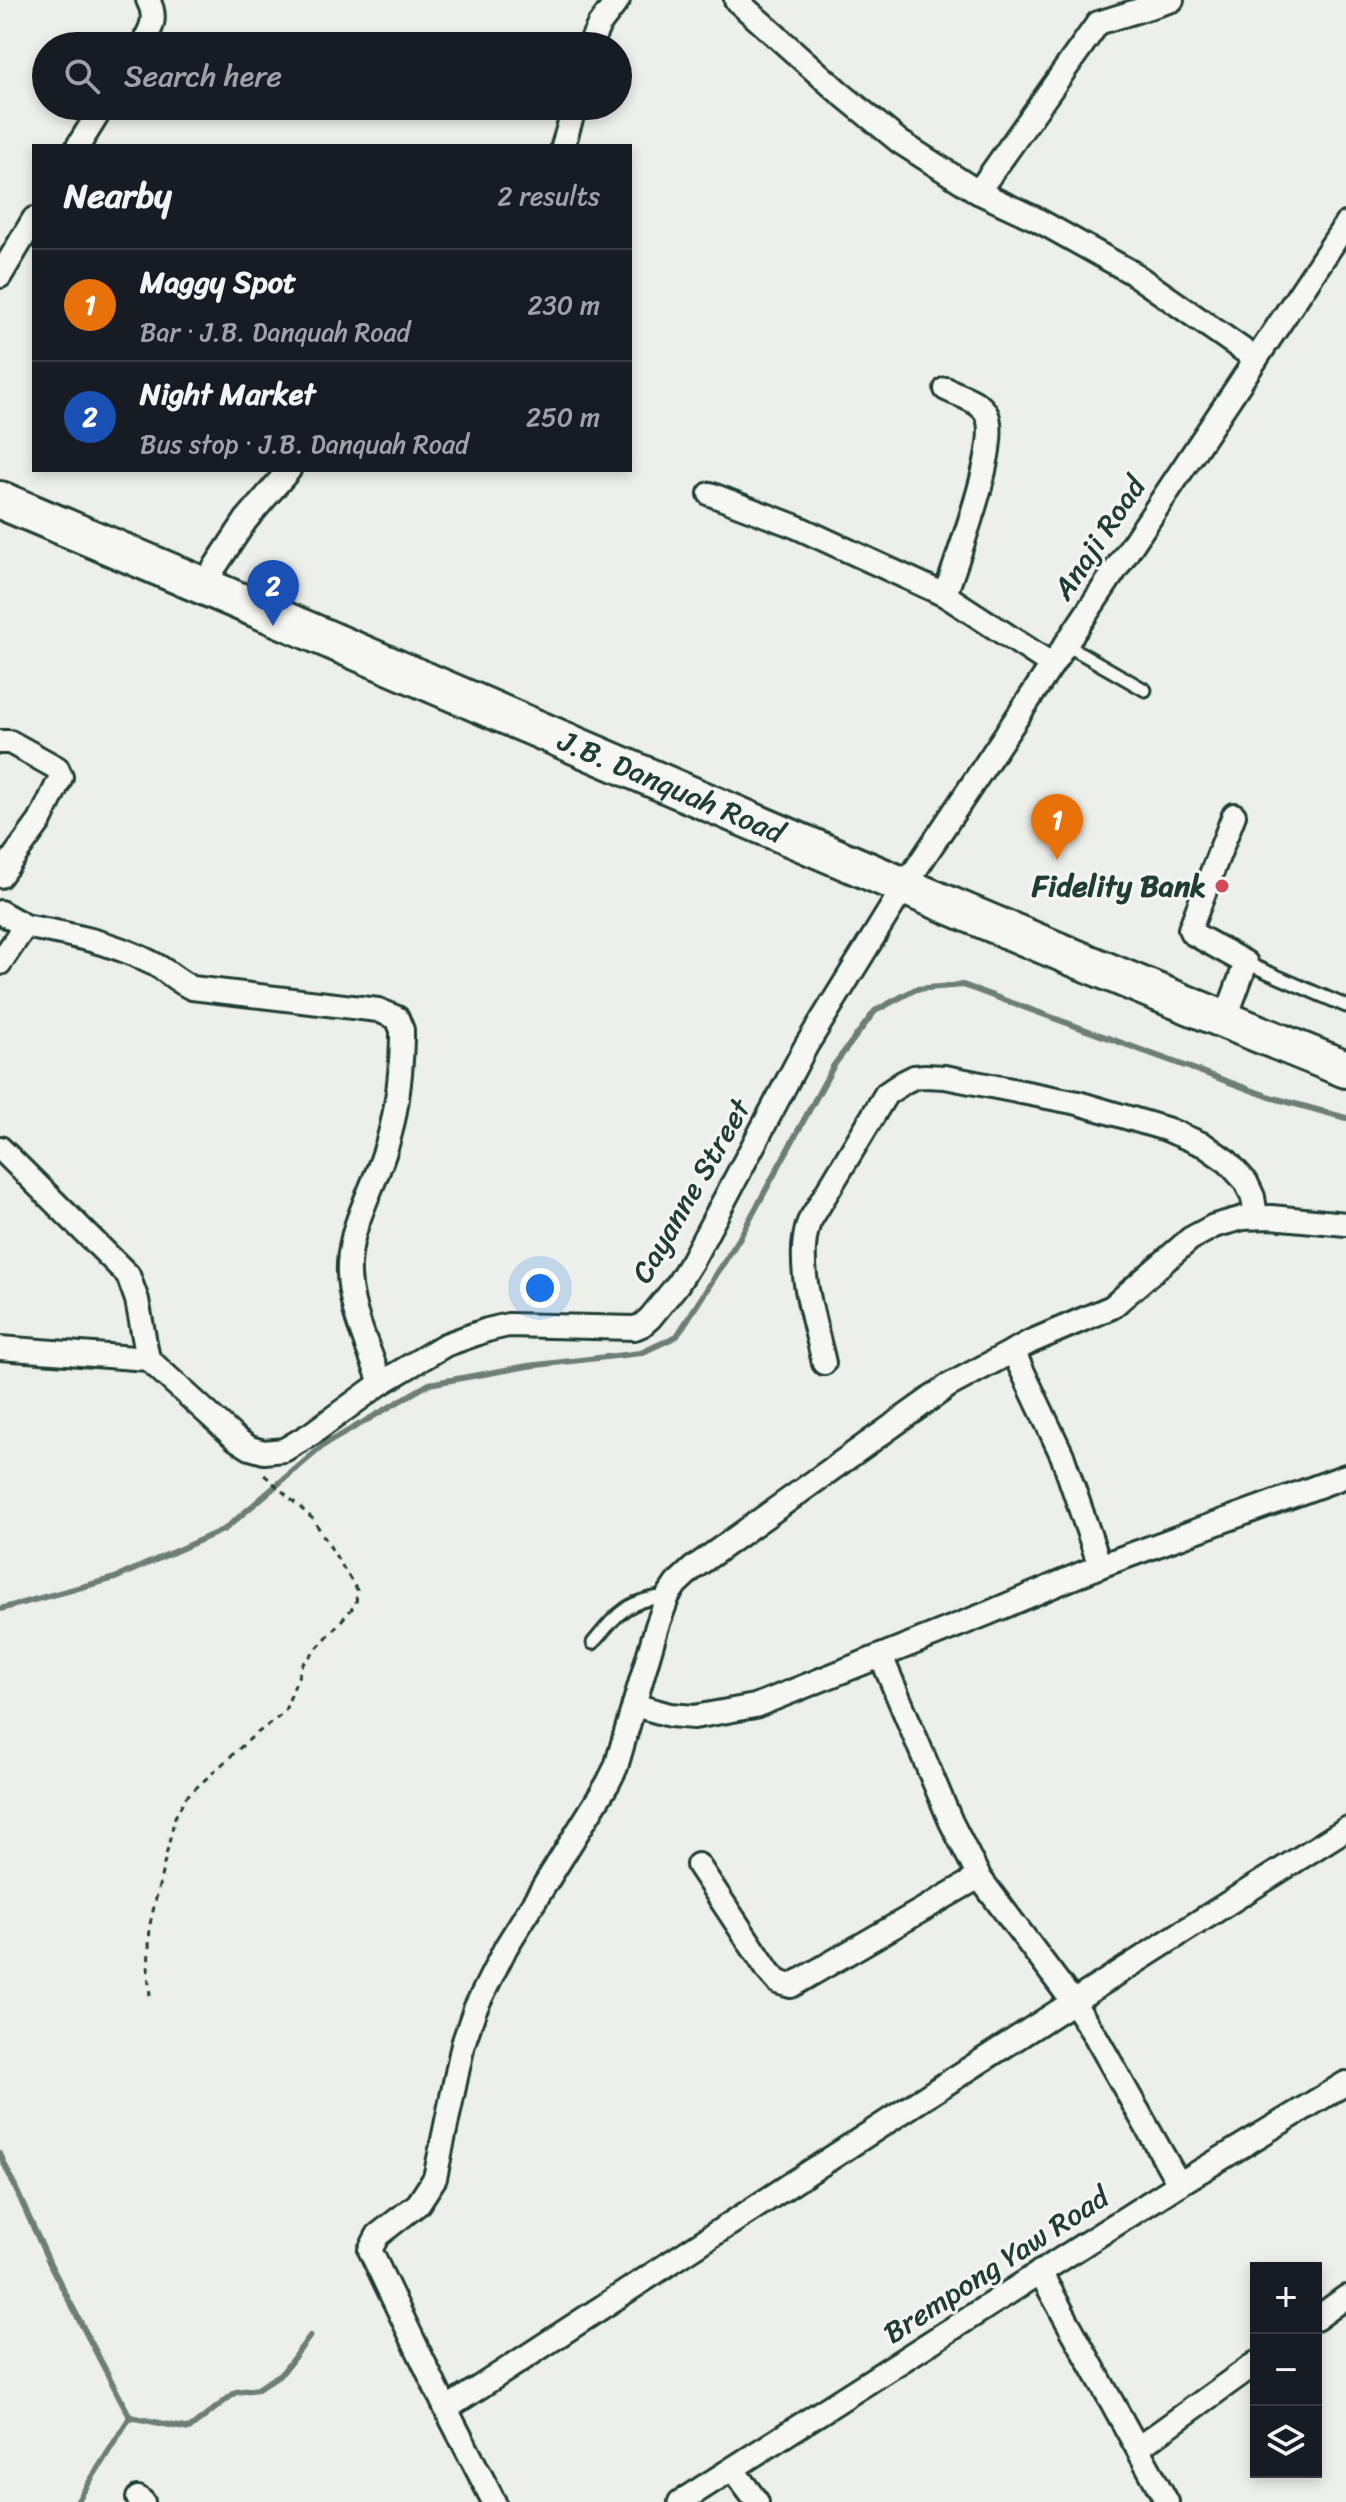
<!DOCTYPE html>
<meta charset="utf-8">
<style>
body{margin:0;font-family:Sriracha,sans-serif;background:#20242c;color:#f1f3f6}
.controls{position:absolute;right:24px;bottom:24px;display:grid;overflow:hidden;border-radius:0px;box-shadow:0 4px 12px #0003}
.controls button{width:72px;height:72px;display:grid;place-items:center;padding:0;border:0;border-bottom:2px solid #363941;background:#171b24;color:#f1f3f6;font:40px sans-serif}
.you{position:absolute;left:540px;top:1288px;width:28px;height:28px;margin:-20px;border:6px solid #fff;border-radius:50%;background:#1a73e8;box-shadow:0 0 0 12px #1a73e833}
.badge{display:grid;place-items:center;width:52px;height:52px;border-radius:50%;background:#2563eb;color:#fff;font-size:26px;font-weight:700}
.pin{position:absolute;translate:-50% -66px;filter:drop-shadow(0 2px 4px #0008)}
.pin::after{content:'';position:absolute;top:42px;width:28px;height:24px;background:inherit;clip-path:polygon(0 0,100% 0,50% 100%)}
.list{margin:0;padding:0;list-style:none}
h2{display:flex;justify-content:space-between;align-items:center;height:104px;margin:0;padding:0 32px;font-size:34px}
h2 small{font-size:26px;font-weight:400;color:#9ea1a6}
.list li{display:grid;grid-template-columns:52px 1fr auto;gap:24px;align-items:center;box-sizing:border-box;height:112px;padding:0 32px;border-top:2px solid #363941}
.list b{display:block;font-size:30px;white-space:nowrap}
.list p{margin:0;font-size:26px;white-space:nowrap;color:#9ea1a6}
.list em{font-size:26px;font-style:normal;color:#9ea1a6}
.icon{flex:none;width:44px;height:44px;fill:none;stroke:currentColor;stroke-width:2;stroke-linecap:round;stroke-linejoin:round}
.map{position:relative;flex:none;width:1346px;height:2502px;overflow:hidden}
.search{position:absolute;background:#171b24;box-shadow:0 4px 12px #0003;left:32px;top:32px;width:600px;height:88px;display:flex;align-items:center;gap:20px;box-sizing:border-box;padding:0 28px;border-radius:44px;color:#9ea1a6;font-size:30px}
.panel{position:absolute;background:#171b24;box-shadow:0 4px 12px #0003;left:32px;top:144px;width:600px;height:328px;border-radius:0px}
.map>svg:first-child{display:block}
</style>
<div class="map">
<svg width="1346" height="2502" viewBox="0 0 1346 2502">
<rect width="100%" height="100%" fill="#edefea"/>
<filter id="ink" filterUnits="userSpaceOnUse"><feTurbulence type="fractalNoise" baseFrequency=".0125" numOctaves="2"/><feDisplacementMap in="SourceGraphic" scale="16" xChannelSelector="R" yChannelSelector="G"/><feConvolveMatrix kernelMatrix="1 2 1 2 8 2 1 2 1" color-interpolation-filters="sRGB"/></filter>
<g filter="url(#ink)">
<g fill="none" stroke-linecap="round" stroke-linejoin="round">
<g stroke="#6c7e77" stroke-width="6">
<path d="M0 1609 115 1578 225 1529 324 1445 429 1384 528 1366 641 1353 677 1336 739 1239 834 1065 875 1011 916 989 963 985 1270 1097 1346 1118"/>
<path d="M0 2154 51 2266 130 2417"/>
<path d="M77 2502 130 2417 189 2429 236 2392 258 2389 283 2372 310 2336"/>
</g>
<defs>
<g id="service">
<path d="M1065 644 1145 690"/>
<path d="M1246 963 1346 1006"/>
<path d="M593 1643C618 1613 627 1600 668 1596"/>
</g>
<g id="minor">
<path d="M736 0 839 92 900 142 978 192 1036 219 1131 272 1256 359"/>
<path d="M141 46C151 30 158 18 148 0"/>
<path d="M589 46 599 25 618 0"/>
<path d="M78 146 103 106"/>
<path d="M563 146 575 106"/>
<path d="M978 192 1098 23 1172 0"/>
<path d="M0 276 34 219"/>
<path d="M710 494 797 527 945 595 1051 664"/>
<path d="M203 585 246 520 289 470"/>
<path d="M945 595C956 561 1001 445 987 415 981 401 960 396 946 389"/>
<path d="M0 742H10L57 768 61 777 40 821 0 876"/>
<path d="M0 912 25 926 0 963"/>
<path d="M25 926C67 934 112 942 150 962 166 969 176 981 192 988L378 1010 397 1018 402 1030V1038C401 1078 397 1116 384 1154 372 1191 351 1224 349 1264 347 1304 368 1346 381 1383"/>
<path d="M1225 1020 1246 963 1192 933 1190 929 1234 815"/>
<path d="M0 1148 128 1275 137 1300 148 1359"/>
<path d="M0 1348 148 1359 236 1439 250 1448 264 1452 284 1450 311 1434 381 1383 445 1345 487 1330 508 1325 635 1328 642 1325 650 1318 677 1285 692 1261 806 1046 904 887 1346 224"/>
<path d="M1013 1351 1062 1455 1100 1566"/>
<path d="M824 1363C815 1321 794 1264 809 1222L886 1094 904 1082 914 1077 925 1076 945 1077 1078 1103 1166 1129 1204 1145 1228 1162 1246 1182 1253 1197 1256 1217"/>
<path d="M881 1656 951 1822 979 1877 1073 2002 1096 2037 1179 2184"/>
<path d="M634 1705 670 1715 694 1717 755 1706 986 1614 1100 1566 1346 1476"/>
<path d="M698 1865 769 1972 778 1982 791 1986 979 1877"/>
<path d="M1040 2272 1167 2502"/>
<path d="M1316 2319 1346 2297"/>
<path d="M446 2409C745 2214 1044 2018 1346 1829"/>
<path d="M1138 2448 1256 2363"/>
<path d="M733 2470 757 2502"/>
<path d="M138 2498 143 2502"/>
<path d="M494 2502 446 2409 370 2250 378 2235 418 2204 435 2178 463 2044 475 2009 506 1947 608 1783 616 1767 657 1626 668 1596 676 1584 692 1569 948 1386 1030 1342 1112 1307 1190 1239 1214 1226 1243 1218 1271 1217 1346 1224"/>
<path d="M680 2502 1179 2184 1346 2083"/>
</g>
<g id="trunk">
<path id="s1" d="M0 500C450 688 894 888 1346 1069"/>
</g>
</defs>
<use href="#service" stroke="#1f3d34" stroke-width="17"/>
<use href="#minor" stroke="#1f3d34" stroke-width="28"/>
<use href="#trunk" stroke="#1f3d34" stroke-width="42"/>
<path stroke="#1f3d34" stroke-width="3" stroke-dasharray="6 6" stroke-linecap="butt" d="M150 1996 148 1972 150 1924 175 1817 186 1797 252 1737 284 1713 303 1664 356 1604 357 1590 313 1519 261 1472"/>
<use href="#service" stroke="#f6f6f2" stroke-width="11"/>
<use href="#minor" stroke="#f6f6f2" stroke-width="22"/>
<use href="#trunk" stroke="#f6f6f2" stroke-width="36"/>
</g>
</g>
<circle fill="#d1495b" stroke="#f6f6f2" stroke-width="3" cx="1222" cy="886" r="8"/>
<g text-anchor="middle" stroke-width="6" stroke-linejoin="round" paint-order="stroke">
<g font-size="30" fill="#1f3d34" stroke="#f6f6f2">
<text transform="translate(1099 538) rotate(-56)" y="10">Anaji Road</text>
<text dy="10" stroke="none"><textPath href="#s1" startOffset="730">J.B. Danquah Road</textPath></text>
<text transform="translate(691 1191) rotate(-60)" y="10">Cayanne Street</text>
<text transform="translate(996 2265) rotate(-33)" y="10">Brempong Yaw Road</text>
</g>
<g font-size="30" font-weight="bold" fill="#1f3d34" stroke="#f6f6f2" text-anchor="end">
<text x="1206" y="896">Fidelity Bank</text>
</g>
</g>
</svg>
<div class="controls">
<button>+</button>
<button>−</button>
<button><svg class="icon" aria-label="layers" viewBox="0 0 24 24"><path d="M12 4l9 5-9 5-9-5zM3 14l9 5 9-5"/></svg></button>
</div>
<div class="you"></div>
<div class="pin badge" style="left:1057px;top:860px;background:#e8710a">1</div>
<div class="pin badge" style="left:273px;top:626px;background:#1a4fb4">2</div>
<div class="search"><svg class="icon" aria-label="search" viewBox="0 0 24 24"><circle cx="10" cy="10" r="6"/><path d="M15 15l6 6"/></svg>Search here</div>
<section class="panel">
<h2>Nearby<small>2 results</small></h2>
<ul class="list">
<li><span class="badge" style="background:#e8710a">1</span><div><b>Maggy Spot</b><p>Bar · J.B. Danquah Road</p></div><em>230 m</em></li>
<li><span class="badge" style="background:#1a4fb4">2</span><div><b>Night Market</b><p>Bus stop · J.B. Danquah Road</p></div><em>250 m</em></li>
</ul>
</section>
</div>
